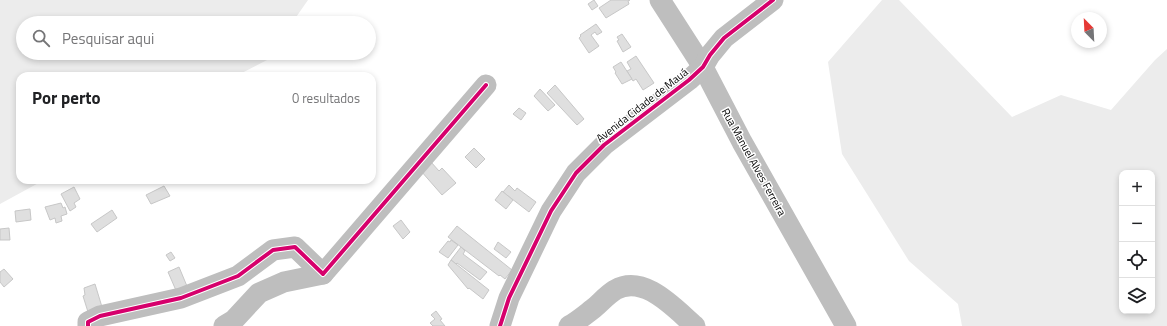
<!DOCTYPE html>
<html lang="pt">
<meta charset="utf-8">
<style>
body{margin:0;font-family:"Titillium Web",sans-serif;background:#f2f2f2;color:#202124}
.controls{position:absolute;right:12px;bottom:12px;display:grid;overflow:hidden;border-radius:8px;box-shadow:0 2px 6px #0003}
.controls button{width:36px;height:36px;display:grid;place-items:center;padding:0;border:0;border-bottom:1px solid #e0e0e0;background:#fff;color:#202124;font:20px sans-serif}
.compass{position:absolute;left:1071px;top:12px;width:36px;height:36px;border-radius:50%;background:#fff;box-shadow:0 2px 6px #0003;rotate:336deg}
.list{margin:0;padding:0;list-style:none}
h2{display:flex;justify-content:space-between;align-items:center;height:52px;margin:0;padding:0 16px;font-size:17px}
h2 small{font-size:13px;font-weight:400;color:#757577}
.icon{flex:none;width:22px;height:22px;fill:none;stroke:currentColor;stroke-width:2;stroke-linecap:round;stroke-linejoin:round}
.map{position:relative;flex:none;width:1167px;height:326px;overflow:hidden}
.search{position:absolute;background:#fff;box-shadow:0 2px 6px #0003;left:16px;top:16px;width:360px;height:44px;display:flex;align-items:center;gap:10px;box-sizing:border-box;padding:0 14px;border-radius:22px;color:#757577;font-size:15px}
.panel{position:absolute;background:#fff;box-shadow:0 2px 6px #0003;left:16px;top:72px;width:360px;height:112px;border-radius:12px}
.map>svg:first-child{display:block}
</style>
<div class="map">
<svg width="1167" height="326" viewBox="0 0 1167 326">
<rect width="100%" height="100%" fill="#fff"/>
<g fill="#ececec" fill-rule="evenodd">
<path d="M0 0H308L292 23H23V53H271L267 60 236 76H20V180H44L0 204Z"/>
<path d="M882 0H899L1012 117 1061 95 1111 110 1155 60 1167 49V326H962L958 304 909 261 842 154 828 62ZM1122 173H1152V311H1122Z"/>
</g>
<g fill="#dfdfdf" stroke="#c7c7c7">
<path d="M594 0 598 6 592 10 588 4Z"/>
<path d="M611 0H630L628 1 629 4 606 18 599 8Z"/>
<path d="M596 24 602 32 597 35 595 32 591 35 599 46 589 53 579 38 581 36 580 35Z"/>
<path d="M622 34 631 47 623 52 617 41 619 40 617 37Z"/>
<path d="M636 56 654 83 643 90 636 79 633 81 627 71 631 69 627 62Z"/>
<path d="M621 62 632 79 622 84 615 73 616 72 613 67Z"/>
<path d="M555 85 584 119 577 125 547 93Z"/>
<path d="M540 89 555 105 548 111 534 96Z"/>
<path d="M519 108 526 113 521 120 513 114Z"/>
<path d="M474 148 485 159 476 168 465 157Z"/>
<path d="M431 162 439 171 442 168 456 183 442 195 421 171Z"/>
<path d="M509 185 515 191 517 188 536 202 529 212 503 192Z"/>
<path d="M164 186 170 196 151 204 146 195Z"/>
<path d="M74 187 80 199 74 203 76 207 70 211 61 194Z"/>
<path d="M502 191 513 200 506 209 495 200Z"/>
<path d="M61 203 63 208 65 207 67 214 61 216 62 221 56 223 55 218 50 220 45 207Z"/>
<path d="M30 209 31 220 16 222 15 211Z"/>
<path d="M112 210 117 218 97 232 91 224Z"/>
<path d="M401 220 410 232 403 239 393 226Z"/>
<path d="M457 226 512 270 505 279 500 275 499 276 448 237Z"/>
<path d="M9 228 10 240H0V229Z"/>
<path d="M451 240 458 245 448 258 439 252 448 241 450 242Z"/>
<path d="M498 242 511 252 506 258 494 249Z"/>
<path d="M461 247 465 251 463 254 487 272 480 280 457 263 456 264 451 260Z"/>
<path d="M171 252 175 258 170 261 166 255Z"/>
<path d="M451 260 489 290 483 299 469 288 468 289 448 265Z"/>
<path d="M179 267 189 291 178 295 168 272Z"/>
<path d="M4 269 13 279 4 287 0 282V272Z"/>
<path d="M95 284 102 307 88 312 83 296 85 295 84 288Z"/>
<path d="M436 311 442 319 440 320 445 326H433L430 323 435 319 431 315Z"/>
</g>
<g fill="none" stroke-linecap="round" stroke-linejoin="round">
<g stroke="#bebebe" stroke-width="21">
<path d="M660 0 703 67 742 142 846 326"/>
<path d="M88 326V322L100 316 181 298 238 276 273 250 295 247 323 274 486 85"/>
<path d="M224 326 234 320 259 293 284 282 323 274"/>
<path d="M500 326 509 298 551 211 576 173 604 145 689 80 703 67 710 55 724 38 773 0"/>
<path d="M569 326C578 321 586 314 594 308 601 302 607 295 615 290 644 273 675 309 695 326"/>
</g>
<defs>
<g id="cycleway">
<path d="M88 326V322L100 316 181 298 238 276 273 250 295 247 323 274 486 85"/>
<path d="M500 326 509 298 551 211 576 173 604 145 689 80 703 67 710 55 724 38 773 0"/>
</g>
</defs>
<use href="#cycleway" stroke="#fff" stroke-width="6"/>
<use href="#cycleway" stroke="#d6006c" stroke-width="4"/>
</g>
<g text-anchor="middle" stroke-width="3" stroke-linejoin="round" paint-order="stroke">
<g font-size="11" fill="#000" stroke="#fff">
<text transform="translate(642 105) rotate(-38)" y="4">Avenida Cidade de Mauá</text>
<text transform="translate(754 162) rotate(61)" y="4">Rua Manuel Alves Ferreira</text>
</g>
</g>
</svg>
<div class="controls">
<button>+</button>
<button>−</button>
<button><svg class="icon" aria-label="locate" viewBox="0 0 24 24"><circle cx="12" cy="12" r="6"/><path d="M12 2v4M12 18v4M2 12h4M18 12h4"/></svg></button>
<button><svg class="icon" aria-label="layers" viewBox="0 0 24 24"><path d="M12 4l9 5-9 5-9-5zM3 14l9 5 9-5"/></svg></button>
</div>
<svg class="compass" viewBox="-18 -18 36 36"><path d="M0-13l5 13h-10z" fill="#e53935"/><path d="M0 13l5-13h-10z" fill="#757577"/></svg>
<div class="search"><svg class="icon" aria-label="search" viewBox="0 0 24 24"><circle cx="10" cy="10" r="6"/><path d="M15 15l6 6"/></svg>Pesquisar aqui</div>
<section class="panel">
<h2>Por perto<small>0 resultados</small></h2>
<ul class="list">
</ul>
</section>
</div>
